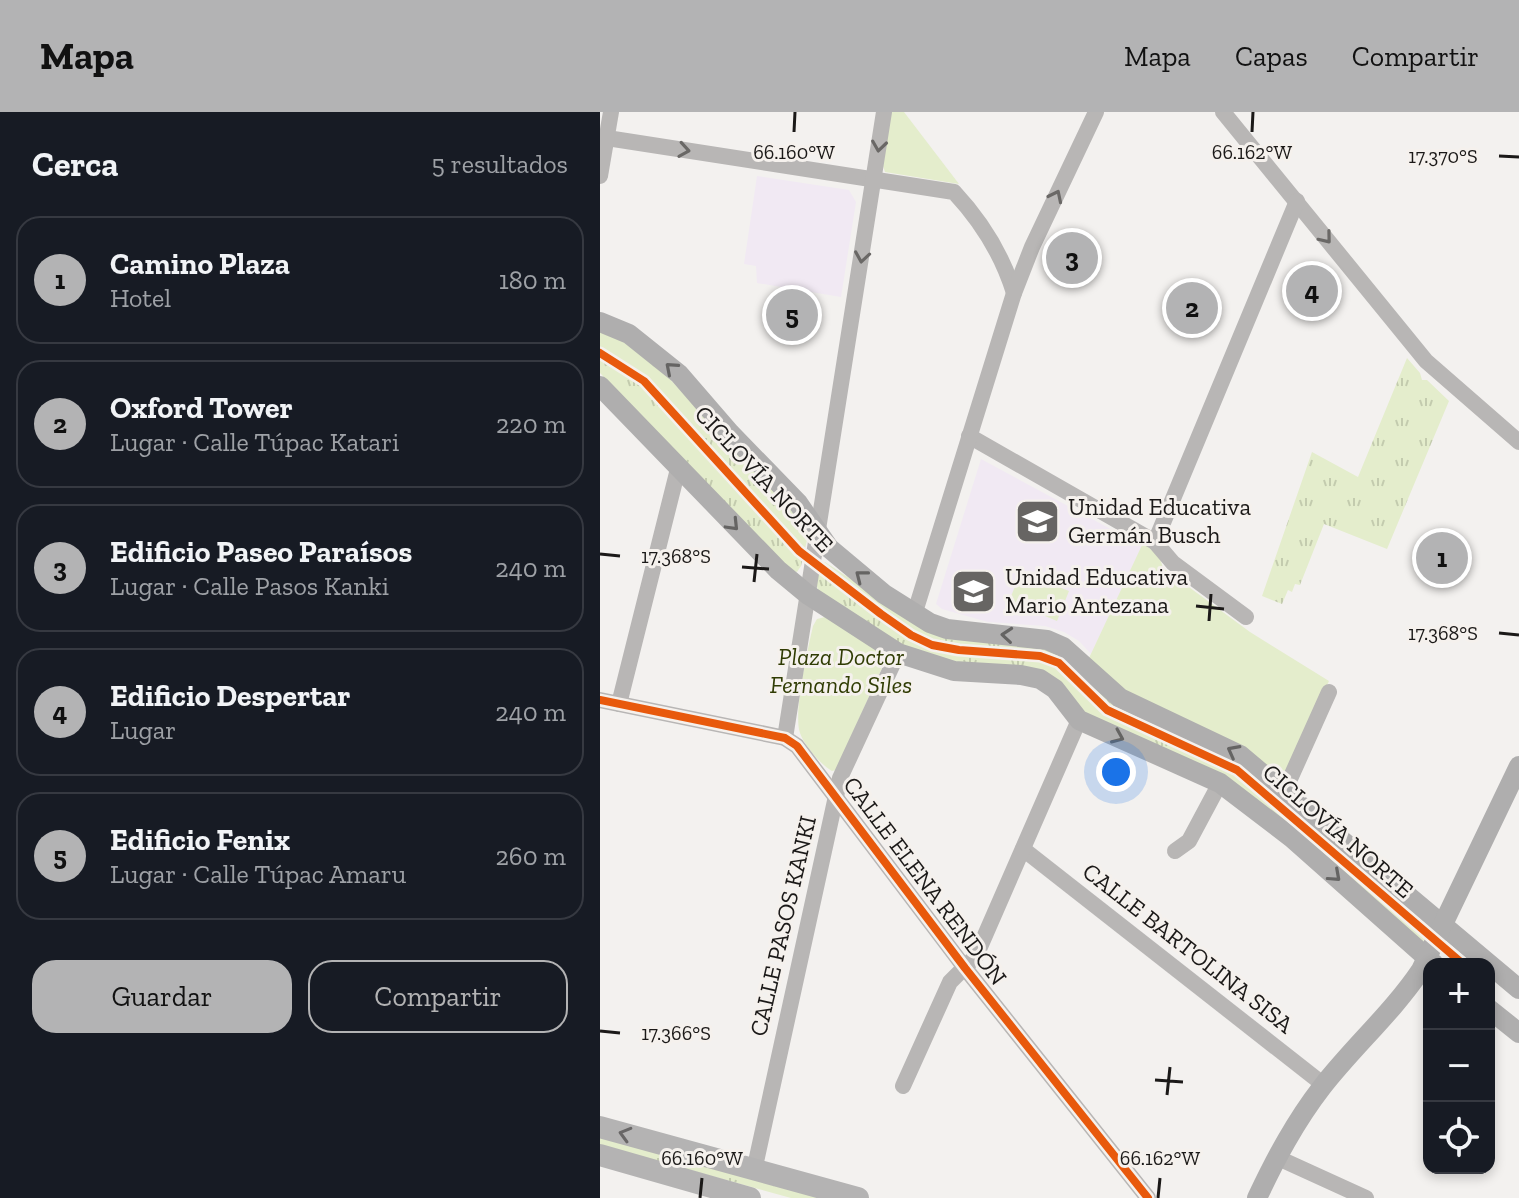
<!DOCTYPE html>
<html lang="es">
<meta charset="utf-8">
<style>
body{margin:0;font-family:"Zilla Slab",serif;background:#242831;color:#f1f3f6}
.controls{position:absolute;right:24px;bottom:24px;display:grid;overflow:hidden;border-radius:16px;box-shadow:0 4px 12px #0003}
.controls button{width:72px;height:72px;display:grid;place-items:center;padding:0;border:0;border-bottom:2px solid #363941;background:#171b24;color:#f1f3f6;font:40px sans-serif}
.you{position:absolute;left:516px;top:660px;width:28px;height:28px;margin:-20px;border:6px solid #fff;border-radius:50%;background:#1a73e8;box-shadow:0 0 0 12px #1a73e833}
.badge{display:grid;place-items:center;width:52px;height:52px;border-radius:50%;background:#b3b3b4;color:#111;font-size:26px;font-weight:700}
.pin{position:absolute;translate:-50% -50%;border:4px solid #fff;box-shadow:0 2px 8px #0006}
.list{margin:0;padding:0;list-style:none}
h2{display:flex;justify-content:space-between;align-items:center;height:104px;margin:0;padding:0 32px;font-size:34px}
h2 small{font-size:26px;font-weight:400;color:#9ea1a6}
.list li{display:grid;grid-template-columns:52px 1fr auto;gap:24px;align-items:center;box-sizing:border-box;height:128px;margin:0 16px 16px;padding:0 16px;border:2px solid #363941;border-radius:24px}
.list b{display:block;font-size:30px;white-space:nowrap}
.list p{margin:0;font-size:26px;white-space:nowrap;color:#9ea1a6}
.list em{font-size:26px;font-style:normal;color:#9ea1a6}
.actions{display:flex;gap:16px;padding:24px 32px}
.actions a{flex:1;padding:18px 0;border:2px solid #b3b3b4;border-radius:24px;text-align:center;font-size:28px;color:#b3b3b4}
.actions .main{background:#b3b3b4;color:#111}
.icon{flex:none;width:44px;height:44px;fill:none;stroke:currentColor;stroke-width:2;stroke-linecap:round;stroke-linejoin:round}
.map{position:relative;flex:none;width:919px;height:1086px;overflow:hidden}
header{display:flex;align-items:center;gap:48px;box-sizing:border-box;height:112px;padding:0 40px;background:#b3b3b4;color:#111}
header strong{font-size:38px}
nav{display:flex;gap:44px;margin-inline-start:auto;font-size:28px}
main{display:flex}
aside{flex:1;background:#171b24}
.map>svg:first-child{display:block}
</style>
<header>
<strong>Mapa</strong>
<nav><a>Mapa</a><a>Capas</a><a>Compartir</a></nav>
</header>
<main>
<aside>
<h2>Cerca<small>5 resultados</small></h2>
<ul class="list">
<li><span class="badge">1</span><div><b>Camino Plaza</b><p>Hotel</p></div><em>180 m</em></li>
<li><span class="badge">2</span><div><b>Oxford Tower</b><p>Lugar · Calle Túpac Katari</p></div><em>220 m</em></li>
<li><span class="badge">3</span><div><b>Edificio Paseo Paraísos</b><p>Lugar · Calle Pasos Kanki</p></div><em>240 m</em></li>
<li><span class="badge">4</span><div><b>Edificio Despertar</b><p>Lugar</p></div><em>240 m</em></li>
<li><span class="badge">5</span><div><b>Edificio Fenix</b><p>Lugar · Calle Túpac Amaru</p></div><em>260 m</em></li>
</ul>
<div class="actions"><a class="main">Guardar</a><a>Compartir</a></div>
</aside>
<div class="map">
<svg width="919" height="1086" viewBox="0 0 919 1086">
<defs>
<pattern id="grass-tufts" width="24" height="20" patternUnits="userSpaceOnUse" patternTransform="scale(2)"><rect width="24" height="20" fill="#e4edcc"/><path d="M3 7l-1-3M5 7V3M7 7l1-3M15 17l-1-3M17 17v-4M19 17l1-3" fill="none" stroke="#c3cbae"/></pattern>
</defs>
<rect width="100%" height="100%" fill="#f3f1ef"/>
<g fill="#f1e9f3">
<path d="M157 64 249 78 256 90 241 185 157 171 156 154 144 152Z"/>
<path d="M381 347 542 434 491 542 479 529 464 520 445 514 388 510 342 497 336 492Z"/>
</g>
<g fill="url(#grass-tufts)">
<path d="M0 218H6L53 249 196 402 208 424 201 454 197 460 189 459 0 261Z"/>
<path d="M807 246 820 261 822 268H827L849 289 787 437 724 412 700 473 695 472 692 480 688 478 682 492 662 484 712 340 758 365Z"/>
<path d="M225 450 305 503 450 536 631 643 833 810 823 830 681 709 485 603 469 586 374 556 321 545 218 478 216 471 220 451Z"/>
<path d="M0 1023 225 1086H191L0 1033Z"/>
</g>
<g fill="#e4edcc">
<path d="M291 0H304L359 72 285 60 283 54Z"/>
<path d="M543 431 559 443 563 456 650 520 729 569 685 668 533 586 489 546Z"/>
<path d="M421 460 469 479 457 509 409 489Z"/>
<path d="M225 505 285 543 286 547 236 658 232 659C221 653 204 633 200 621 193 601 208 536 213 514L217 507Z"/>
</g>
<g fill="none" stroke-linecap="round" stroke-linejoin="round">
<g stroke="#b8b6b5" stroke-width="16">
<path d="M623 0 826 249 919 330"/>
<path d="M7 26 354 80C382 110 402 142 414 181"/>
<path d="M0 64 11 0"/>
<path d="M369 324 555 430 573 451 646 505"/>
<path d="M555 430 697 89"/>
<path d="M315 500 414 181 432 135 496 0"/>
<path d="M0 588 185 626 197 634 365 856 548 1086"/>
<path d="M19 592 78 357"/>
<path d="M185 626 284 0"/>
<path d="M685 678 729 580"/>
<path d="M423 737 724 973"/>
<path d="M575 739 589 729 620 671"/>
<path d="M303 974 350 870 376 844 479 608"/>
<path d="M676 1045 766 1086"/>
<path d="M154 1059 240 666 298 541"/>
</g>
<g stroke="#afaeae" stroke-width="20">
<path d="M0 210 29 222 79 262 130 321 198 391 229 436 284 482 330 511 347 517 447 528 463 535 520 586 640 643 919 877"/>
<path d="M0 274 178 458 207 482 298 541 354 559 421 563 440 567 455 577 479 608 620 671 692 726 834 852"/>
<path d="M889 897 919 921"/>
<path d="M657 1086C676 1046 695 1010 722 975 753 935 792 901 821 858L919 654"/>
</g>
<g stroke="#b4b3b3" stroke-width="22">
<path d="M0 1015 258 1086"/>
<path d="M0 1043 150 1086"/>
</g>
<defs>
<g id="cycleway">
<path d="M0 241 44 269 199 439 281 502 311 523 332 533 359 538 440 544 459 551 507 598 637 658 863 852"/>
<path d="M0 588 185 626 197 634 365 856 548 1086"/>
</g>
</defs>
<use href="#cycleway" stroke="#f5f1ed" stroke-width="13"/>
<use href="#cycleway" stroke="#e8590c" stroke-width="8"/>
</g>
<defs><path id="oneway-chevron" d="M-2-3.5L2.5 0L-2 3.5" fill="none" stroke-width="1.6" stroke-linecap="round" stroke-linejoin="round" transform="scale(2)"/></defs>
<g stroke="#6a6866">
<use href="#oneway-chevron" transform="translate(279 34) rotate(98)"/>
<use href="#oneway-chevron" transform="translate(84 38) rotate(9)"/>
<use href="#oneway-chevron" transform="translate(456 84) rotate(-64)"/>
<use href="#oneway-chevron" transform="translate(726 126) rotate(51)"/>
<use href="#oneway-chevron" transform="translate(262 145) rotate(99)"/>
</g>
<g stroke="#656463">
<use href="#oneway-chevron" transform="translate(71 256) rotate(-139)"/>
<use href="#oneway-chevron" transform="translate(133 413) rotate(46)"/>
<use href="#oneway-chevron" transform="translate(261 464) rotate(-142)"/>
<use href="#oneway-chevron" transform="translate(407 523) rotate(-175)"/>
<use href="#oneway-chevron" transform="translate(518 625) rotate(23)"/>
<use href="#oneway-chevron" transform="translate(633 639) rotate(-152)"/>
<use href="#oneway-chevron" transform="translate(735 764) rotate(42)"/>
</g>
<use stroke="#686666" href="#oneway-chevron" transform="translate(25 1022) rotate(-164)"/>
<path fill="none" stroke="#1b1918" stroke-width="3" d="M194 20 195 0M652 20 653 0M899 44 919 45M0 442 20 444M142 455 169 457M154 470 157 442M596 494 624 497M609 509 611 482M899 521 919 523M0 919 20 921M555 968 583 970M567 983 570 955M100 1086 102 1066M558 1086 560 1066"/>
<defs>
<symbol id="school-square" viewBox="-11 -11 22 22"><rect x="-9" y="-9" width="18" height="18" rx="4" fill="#676563" stroke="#f5f1ed"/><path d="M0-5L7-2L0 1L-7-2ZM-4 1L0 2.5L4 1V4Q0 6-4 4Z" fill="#fff"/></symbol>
</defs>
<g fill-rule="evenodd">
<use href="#school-square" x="412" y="384" width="51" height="51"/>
<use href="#school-square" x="348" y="454" width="51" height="51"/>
</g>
<g text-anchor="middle" stroke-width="6" stroke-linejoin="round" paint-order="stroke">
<g font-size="24" fill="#1b1918" stroke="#f5f1ed">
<text transform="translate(164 367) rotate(47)" y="8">CICLOVÍA NORTE</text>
<text transform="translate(738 719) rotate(41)" y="8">CICLOVÍA NORTE</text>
<text transform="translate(325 769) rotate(53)" y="8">CALLE ELENA RENDÓN</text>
<text transform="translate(183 814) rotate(-77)" y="8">CALLE PASOS KANKI</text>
<text transform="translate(588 836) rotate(38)" y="8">CALLE BARTOLINA SISA</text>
</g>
<g font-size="24" fill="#1b1918" stroke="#f5f1ed" text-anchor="start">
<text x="468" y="403">Unidad Educativa<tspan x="468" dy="28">Germán Busch</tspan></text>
<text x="405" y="473">Unidad Educativa<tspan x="405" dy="28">Mario Antezana</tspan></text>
</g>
<g font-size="24" font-style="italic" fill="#303c04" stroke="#f5f1ed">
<text x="241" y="553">Plaza Doctor<tspan x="241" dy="28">Fernando Siles</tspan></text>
</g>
</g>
<g font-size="20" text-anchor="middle" fill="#1b1918" stroke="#f5f1ed" stroke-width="6" stroke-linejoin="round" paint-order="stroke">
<text x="194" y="47">66.160°W</text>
<text x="652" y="47">66.162°W</text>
<text x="843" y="51">17.370°S</text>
<text x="76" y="451">17.368°S</text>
<text x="843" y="528">17.368°S</text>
<text x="76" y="928">17.366°S</text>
<text x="102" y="1053">66.160°W</text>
<text x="560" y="1053">66.162°W</text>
</g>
</svg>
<div class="controls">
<button>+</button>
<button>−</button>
<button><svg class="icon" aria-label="locate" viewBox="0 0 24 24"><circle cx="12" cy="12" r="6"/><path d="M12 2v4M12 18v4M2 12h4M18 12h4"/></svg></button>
</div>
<div class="you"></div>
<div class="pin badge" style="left:842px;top:446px">1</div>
<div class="pin badge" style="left:592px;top:196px">2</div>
<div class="pin badge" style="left:472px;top:146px">3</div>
<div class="pin badge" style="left:712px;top:179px">4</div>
<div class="pin badge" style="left:192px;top:203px">5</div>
</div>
</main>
